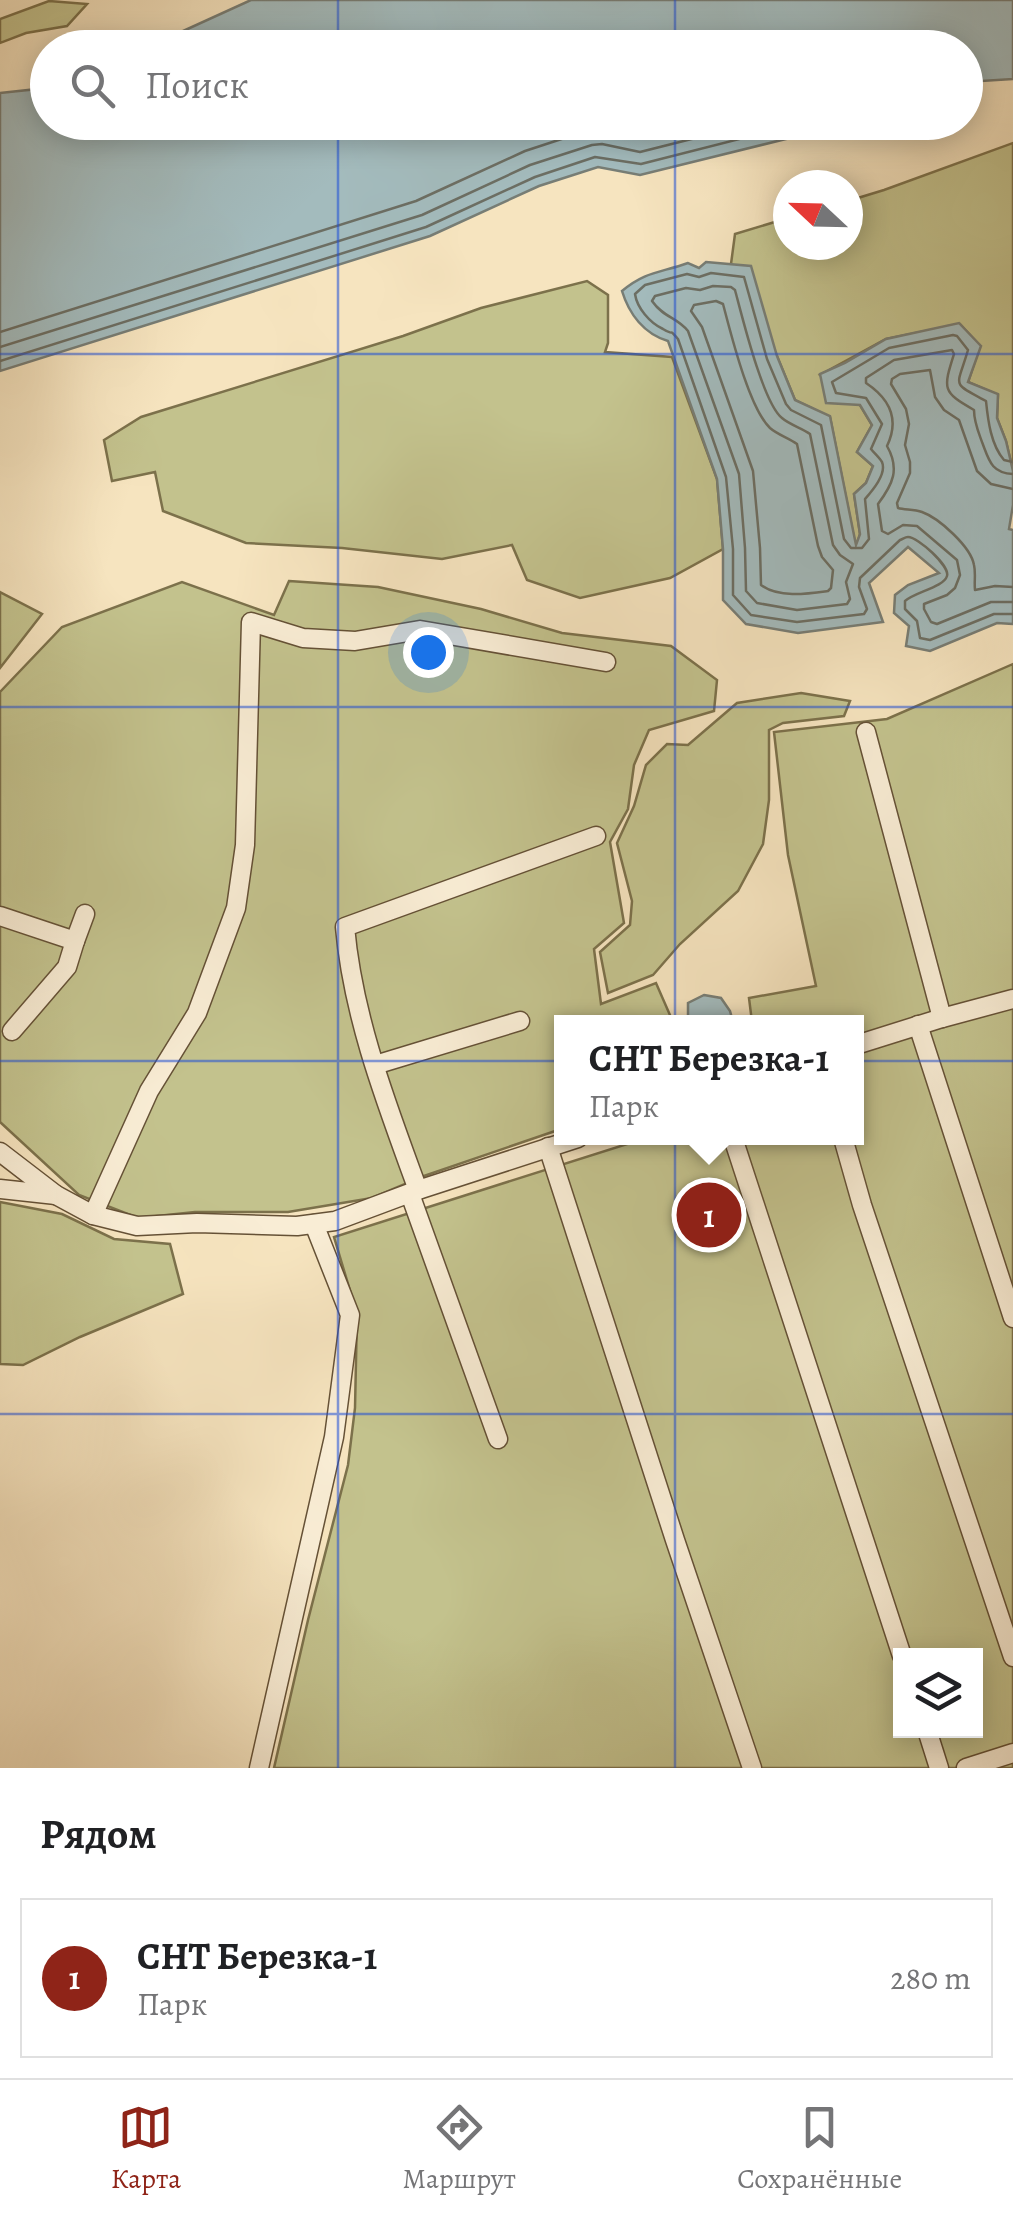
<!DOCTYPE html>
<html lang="ru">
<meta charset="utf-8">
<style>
body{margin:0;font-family:Alegreya,serif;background:#f6f6f6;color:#202124}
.controls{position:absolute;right:30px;bottom:30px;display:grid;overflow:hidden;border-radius:0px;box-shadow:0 5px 25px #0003}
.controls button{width:90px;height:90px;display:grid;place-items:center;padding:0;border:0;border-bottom:2px solid #e0e0e0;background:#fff;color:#202124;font:50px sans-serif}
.compass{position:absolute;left:773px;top:170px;width:90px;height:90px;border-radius:50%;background:#fff;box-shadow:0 5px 25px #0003;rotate:292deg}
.you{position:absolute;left:428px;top:652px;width:35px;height:35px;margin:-25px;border:8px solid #fff;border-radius:50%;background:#1a73e8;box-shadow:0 0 0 15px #1a73e833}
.badge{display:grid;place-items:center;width:65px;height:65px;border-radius:50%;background:#8f2418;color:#fff;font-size:32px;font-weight:700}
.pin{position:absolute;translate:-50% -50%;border:5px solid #fff;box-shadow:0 2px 10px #0006}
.popup{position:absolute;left:554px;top:1015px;width:310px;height:130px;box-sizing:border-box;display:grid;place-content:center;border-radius:0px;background:#fff;filter:drop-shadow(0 2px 8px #0005);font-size:32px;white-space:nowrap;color:#757577}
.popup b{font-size:38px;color:#202124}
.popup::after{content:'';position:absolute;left:50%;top:100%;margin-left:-20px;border:20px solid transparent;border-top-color:#fff}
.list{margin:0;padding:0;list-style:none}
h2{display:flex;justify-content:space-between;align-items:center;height:130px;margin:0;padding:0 40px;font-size:42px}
h2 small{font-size:32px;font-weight:400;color:#757577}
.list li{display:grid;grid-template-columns:65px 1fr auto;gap:30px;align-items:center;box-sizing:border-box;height:160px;margin:0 20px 20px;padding:0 20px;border:2px solid #e0e0e0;border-radius:0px}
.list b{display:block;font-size:38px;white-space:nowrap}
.list p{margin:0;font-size:32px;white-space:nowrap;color:#757577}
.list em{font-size:32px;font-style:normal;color:#757577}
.icon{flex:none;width:55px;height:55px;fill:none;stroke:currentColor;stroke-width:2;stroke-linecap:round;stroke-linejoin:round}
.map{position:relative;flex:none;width:1013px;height:1768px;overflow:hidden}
.search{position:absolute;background:#fff;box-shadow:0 5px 25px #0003;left:30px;right:30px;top:30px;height:110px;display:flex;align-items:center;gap:25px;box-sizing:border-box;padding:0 35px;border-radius:55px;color:#757577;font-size:38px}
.sheet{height:310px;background:#fff}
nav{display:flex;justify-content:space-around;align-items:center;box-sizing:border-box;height:140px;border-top:2px solid #e0e0e0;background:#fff;font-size:28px;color:#757577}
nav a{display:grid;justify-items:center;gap:5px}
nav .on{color:#8f2418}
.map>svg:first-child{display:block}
</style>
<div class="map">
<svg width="1013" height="1768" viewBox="0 0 1013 1768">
<rect width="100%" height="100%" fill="#f6e4bf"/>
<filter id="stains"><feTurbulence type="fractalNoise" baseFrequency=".002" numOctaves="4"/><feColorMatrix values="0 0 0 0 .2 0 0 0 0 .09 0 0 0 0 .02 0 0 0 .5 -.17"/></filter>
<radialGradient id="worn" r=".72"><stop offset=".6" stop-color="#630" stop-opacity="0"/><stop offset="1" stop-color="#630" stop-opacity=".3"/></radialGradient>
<g fill="#c3c28d" stroke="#7c714b" stroke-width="2.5" fill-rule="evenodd">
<path d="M49 1 87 4 67 26 26 33 0 43V19Z"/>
<path d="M1013 143V471L1006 441 997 418 998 395 968 382 980 346 960 324 886 339 820 375 860 405 872 425 857 452 873 466 866 483 854 494 860 534 856 548 830 417 795 400 777 356 731 264 735 234 788 218V245H848V201L884 190Z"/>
<path d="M587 281 608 295V343L605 352 672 357 717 479 723 549 670 578 580 598 527 580 512 545 442 559 342 548 246 543 163 511 155 472 112 481 104 440 141 417 403 336 481 308Z"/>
<path d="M289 581 378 587 481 609 562 633 671 646 717 680 714 711 649 730 634 765 628 809 610 842 624 923 594 949 601 1004 656 983 673 1022H562L561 1129 424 1176 372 1198 288 1212H195L138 1218 79 1195 0 1122V692L62 627 182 582 274 615Z"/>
<path d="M0 592 42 614 0 668Z"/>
<path d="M1013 664V1768H274L308 1620 348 1465 355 1408 357 1314 334 1237 646 1138H856V1022H752L749 998 816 986 788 855 774 732 887 719ZM900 1656H976V1730H900Z"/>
<path d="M801 693 850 701 844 716 783 723 769 730V800L763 844 738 891 680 944 653 975 608 993 600 952 630 925 632 901 617 843 634 806 646 765 667 744 688 745 737 703Z"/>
<path d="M0 1202 62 1214 114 1239 170 1244 183 1294 80 1337 23 1365 0 1364Z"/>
</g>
<g fill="#a3bbbd" stroke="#777d75" stroke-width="2.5">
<path d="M251 0H1013V79L966 82V48L148 47Z"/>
<path d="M47 88 48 122 838 123 794 137 640 175 598 167 539 186 430 236 0 371V93Z"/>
<path d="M706 262 751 266 777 356 795 400 830 416 856 545 860 534 854 494 866 483 873 466 857 452 872 425 860 405 826 403 820 374 845 363 886 339 959 323 981 346 968 382 998 394 997 418 1006 441 1013 471V505L1009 529 1013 530V624L997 623 930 651 906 646 909 626 894 613 895 595 908 585 939 573 908 547 869 583 883 622 798 633 746 624 723 600V549L717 479 668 341C644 334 629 314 622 291 646 271 660 273 688 263L699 268Z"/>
<path d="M704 995 721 998 730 1011 733 1022H688V1003Z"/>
</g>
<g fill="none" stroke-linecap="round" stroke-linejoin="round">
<g stroke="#6c6e63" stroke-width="2.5">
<path d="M713 286 731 287 735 290C742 316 763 403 782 418 790 425 802 428 810 434L833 545 840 555 853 564 846 582 850 599 847 604 797 610 757 603 746 591 745 548 739 474 688 331C677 317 664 318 652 301L655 296 686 288 700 290Z"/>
<path d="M716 301 723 304C731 334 749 408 770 428 778 435 789 438 797 444L818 546 822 557 833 570 831 588 828 591C806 594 779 598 761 585L760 548 753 471 702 327 691 311 694 305Z"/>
<path d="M0 332 416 201 525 151 586 131 604 130 640 136 699 122"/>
<path d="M0 347 422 215 530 165 592 145 602 144 640 152 759 122"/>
<path d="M0 361 426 227 535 177 595 157 641 164 806 122"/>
<path d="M1013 462 1004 460C991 445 988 421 986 401 950 382 957 388 968 350L957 336 953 335 889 348 832 382 836 393 866 398 882 424 871 449C874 453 879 457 882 462 887 474 872 491 865 499L869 539 862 548H851L844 539 821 425 791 410 786 404 767 359 744 277 711 273 699 277 687 274 645 285 635 294C637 308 650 323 663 329 678 338 666 326 678 339L726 477 733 549V595L751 615 797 622 864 614 867 609 859 587 860 578 900 540C903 539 905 537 908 537 918 537 950 566 947 576 944 587 915 592 905 601V609L917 621 920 638 930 640 994 614H1013"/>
<path d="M1013 474C991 473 989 460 982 442 978 431 974 422 974 410 942 392 943 389 954 354L952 350 894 360 866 378V383C890 399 900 419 887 446 900 469 893 484 878 504L882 531 888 534 903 525 917 526 957 560 960 575 955 588 947 595 924 604V609L931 622 937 624 991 602H1013"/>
<path d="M1013 489 991 484 977 471 959 420 944 410 935 397 930 370 900 374 892 379 891 384 906 409 909 424 905 445 910 462V473L897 503 898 508C905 510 914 509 922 512 939 518 971 547 974 565 976 573 974 582 975 590L995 586 1013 587"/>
</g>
<defs>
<g id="minor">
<path d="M866 732 942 1018"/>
<path d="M0 916 75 941 85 914"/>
<path d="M918 1025 1013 1318"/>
<path d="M12 1031 67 967 75 941"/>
<path d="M856 1045 942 1018 1013 999"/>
<path d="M375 1065 520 1021"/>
<path d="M733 1138 902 1656"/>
<path d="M843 1138 862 1205 1013 1657"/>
<path d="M548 1147 675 1540 752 1768"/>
<path d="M0 1152 56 1195 93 1215 137 1226 197 1223 297 1226 335 1221 418 1190 578 1138"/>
<path d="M0 1189 56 1195"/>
<path d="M418 1190C387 1105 353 1018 345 927L596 836"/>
<path d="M410 1194 498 1439"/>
<path d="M93 1215 149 1091 197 1013 236 908 245 845 251 622 303 638 355 641 420 630 606 662"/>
<path d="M927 1730 939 1768"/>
<path d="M259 1768 334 1437 350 1315 314 1224"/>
<path d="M966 1768 1013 1753"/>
</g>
</defs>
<use href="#minor" stroke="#655136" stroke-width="21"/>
<use href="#minor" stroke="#f9edd5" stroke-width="18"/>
</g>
<path fill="none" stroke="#1d4ed8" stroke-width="2.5" stroke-opacity="0.55" d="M338 0V48M675 0V48M338 122V1768M675 122V1768M0 354H1013M0 707H1013M0 1061H1013M0 1414H1013"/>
<rect width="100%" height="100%" filter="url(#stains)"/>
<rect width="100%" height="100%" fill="url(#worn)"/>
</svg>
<div class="controls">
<button><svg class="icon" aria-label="layers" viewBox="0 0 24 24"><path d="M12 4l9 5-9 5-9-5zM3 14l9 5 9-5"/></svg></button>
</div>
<svg class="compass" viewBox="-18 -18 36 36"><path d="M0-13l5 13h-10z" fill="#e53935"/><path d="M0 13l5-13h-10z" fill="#757577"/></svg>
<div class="you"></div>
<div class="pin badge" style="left:709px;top:1215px">1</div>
<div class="popup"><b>СНТ Березка-1</b>Парк</div>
<div class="search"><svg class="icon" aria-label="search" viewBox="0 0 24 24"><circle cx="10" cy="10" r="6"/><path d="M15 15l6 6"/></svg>Поиск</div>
</div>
<section class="sheet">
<h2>Рядом<small></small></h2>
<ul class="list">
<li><span class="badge">1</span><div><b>СНТ Березка-1</b><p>Парк</p></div><em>280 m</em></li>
</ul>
</section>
<nav>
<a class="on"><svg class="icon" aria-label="map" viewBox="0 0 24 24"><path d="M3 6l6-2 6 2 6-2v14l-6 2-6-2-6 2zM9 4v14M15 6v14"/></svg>Карта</a>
<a><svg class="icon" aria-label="directions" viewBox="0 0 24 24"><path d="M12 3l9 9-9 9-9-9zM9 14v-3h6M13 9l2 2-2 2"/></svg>Маршрут</a>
<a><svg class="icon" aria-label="saved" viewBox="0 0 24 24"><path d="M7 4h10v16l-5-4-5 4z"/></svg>Сохранённые</a>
</nav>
